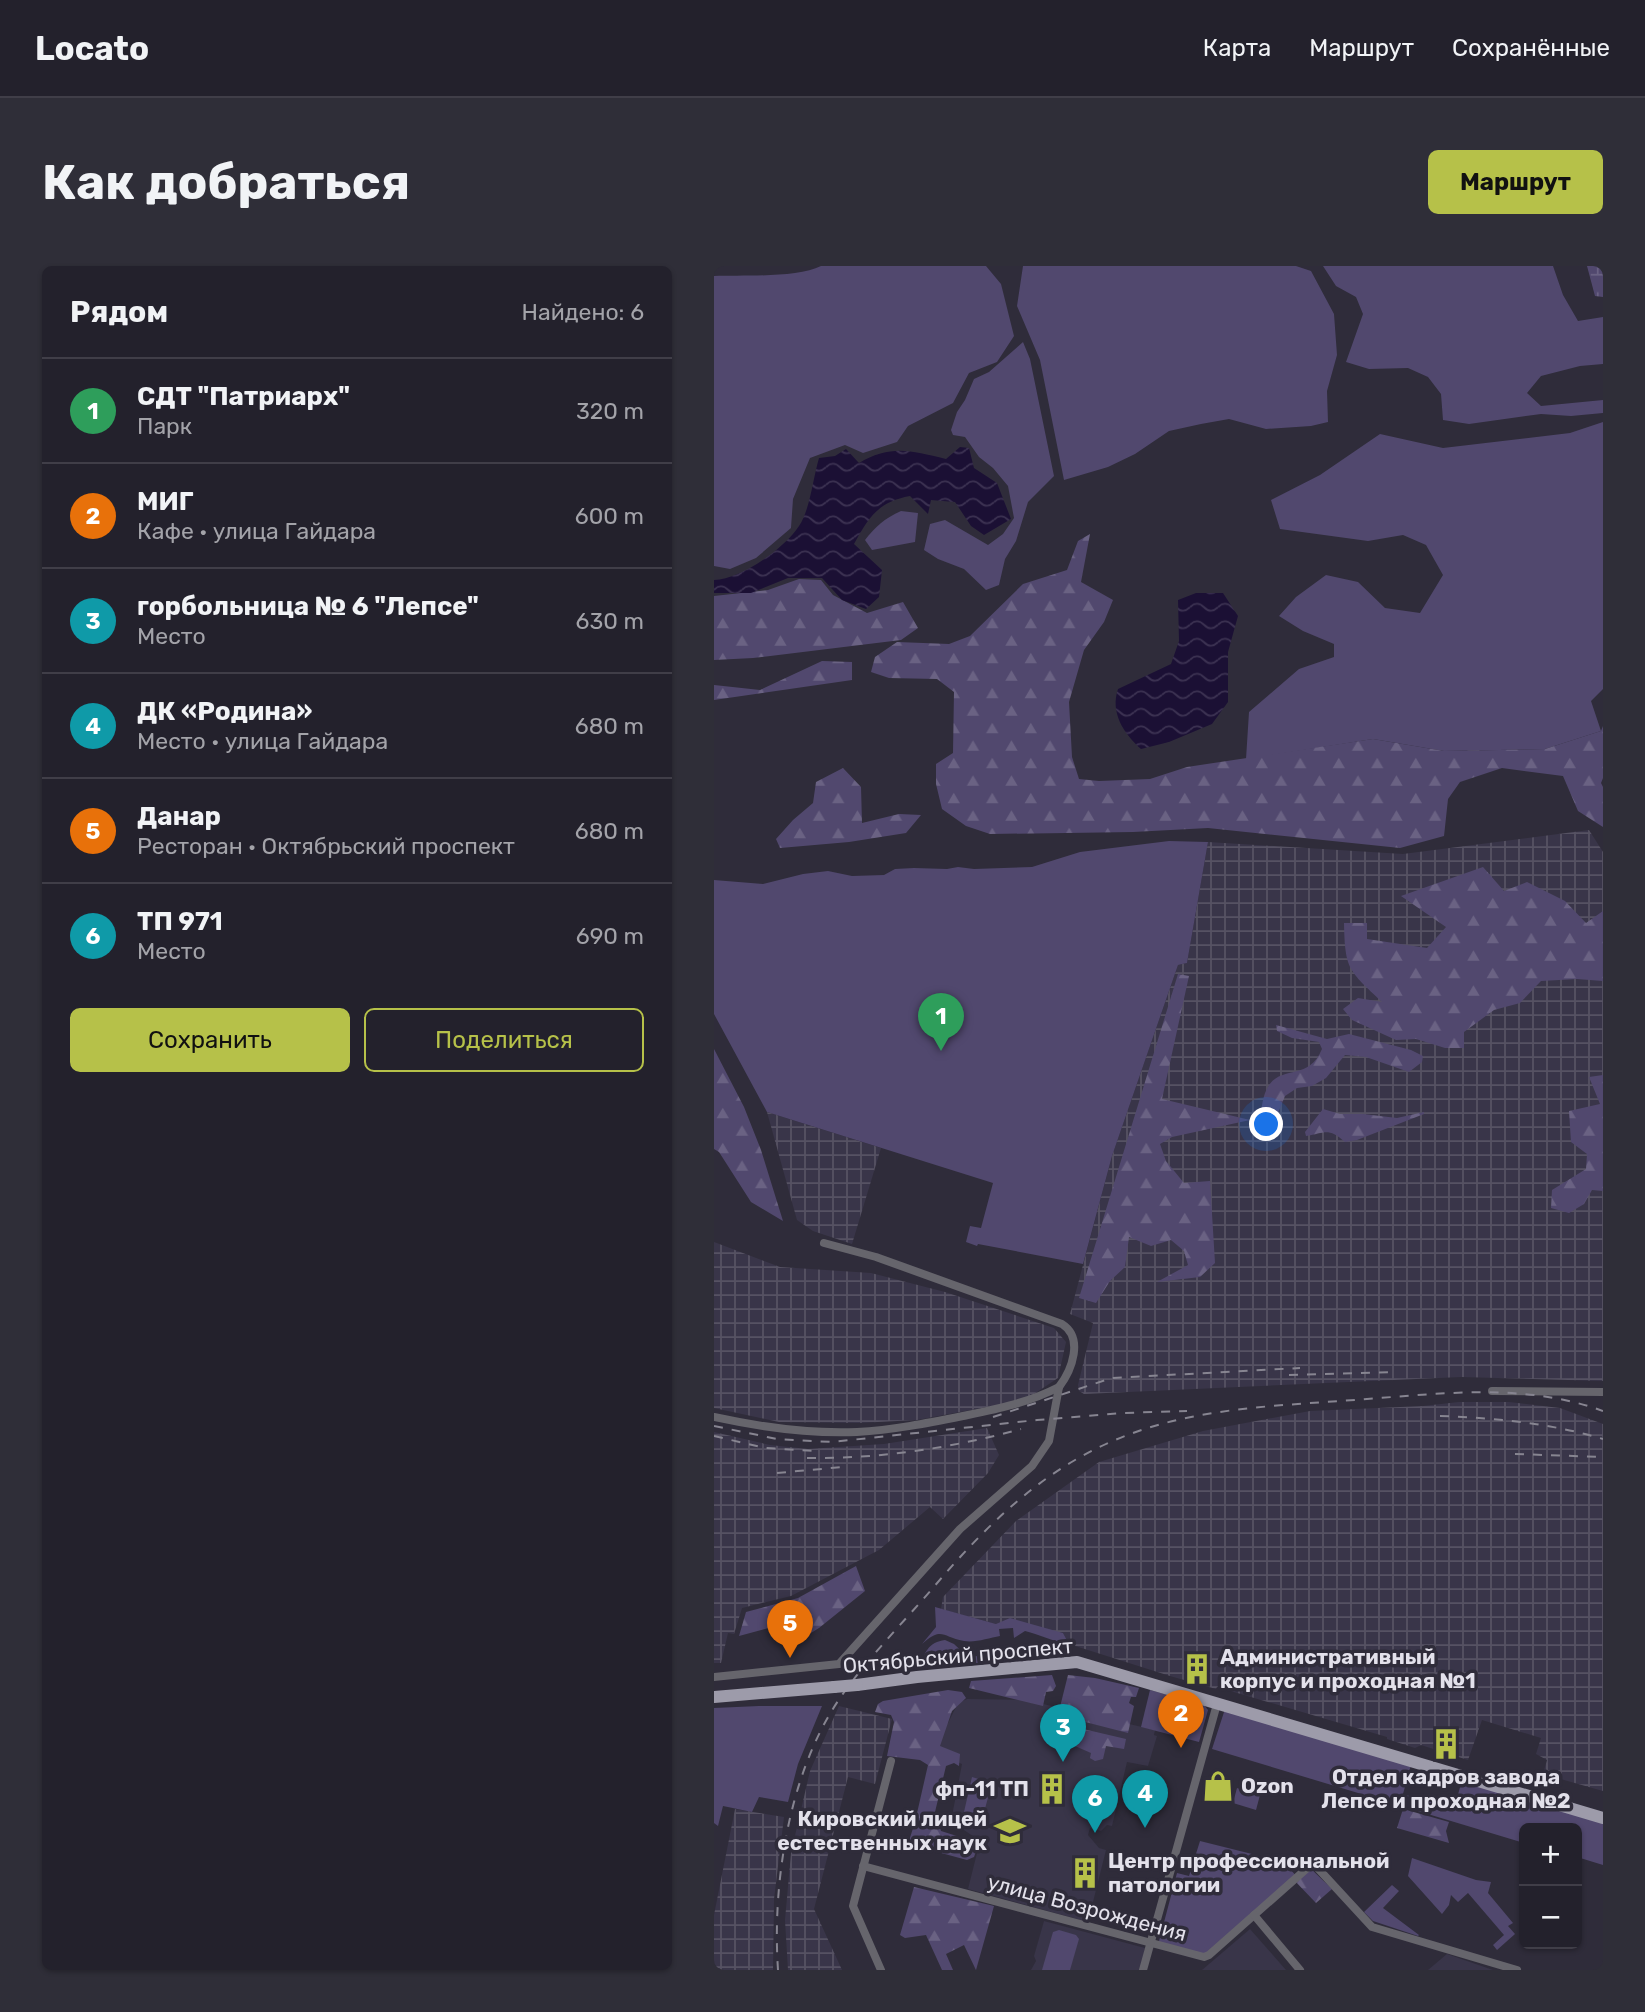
<!DOCTYPE html>
<html lang="ru">
<meta charset="utf-8">
<style>
body{margin:0;font-family:Rubik,sans-serif;background:#2f2e38;color:#f1f3f6}
.controls{position:absolute;right:21px;bottom:21px;display:grid;overflow:hidden;border-radius:10px;box-shadow:0 2px 5px #0004}
.controls button{width:63px;height:63px;display:grid;place-items:center;padding:0;border:0;border-bottom:2px solid #403e48;background:#23212c;color:#f1f3f6;font:35px sans-serif}
.you{position:absolute;left:553px;top:859px;width:24px;height:24px;margin:-18px;border:5px solid #fff;border-radius:50%;background:#1a73e8;box-shadow:0 0 0 10px #1a73e833}
.badge{display:grid;place-items:center;width:46px;height:46px;border-radius:50%;background:#b6c149;color:#fff;font-size:23px;font-weight:700}
.pin{position:absolute;translate:-50% -58px;filter:drop-shadow(0 2px 4px #0008)}
.pin::after{content:'';position:absolute;top:37px;width:24px;height:21px;background:inherit;clip-path:polygon(0 0,100% 0,50% 100%)}
.list{margin:0;padding:0;list-style:none}
h2{display:flex;justify-content:space-between;align-items:center;height:91px;margin:0;padding:0 28px;font-size:30px}
h2 small{font-size:23px;font-weight:400;color:#a3a3a9}
.list li{display:grid;grid-template-columns:46px 1fr auto;gap:21px;align-items:center;box-sizing:border-box;height:105px;padding:0 28px;border-top:2px solid #403e48}
.list b{display:block;font-size:26px;white-space:nowrap}
.list p{margin:0;font-size:23px;white-space:nowrap;color:#a3a3a9}
.list em{font-size:23px;font-style:normal;color:#a3a3a9}
.actions{display:flex;gap:14px;padding:21px 28px}
.actions a{flex:1;padding:16px 0;border:2px solid #b6c149;border-radius:10px;text-align:center;font-size:24px;color:#b6c149}
.actions .main{background:#b6c149;color:#111}
.map{position:relative;flex:none;width:889px;height:1704px;overflow:hidden;border-radius:10px}
header{display:flex;align-items:center;gap:42px;box-sizing:border-box;height:98px;padding:0 35px;background:#23212c;border-bottom:2px solid #403e48}
header strong{font-size:33px}
nav{display:flex;gap:38px;margin-inline-start:auto;font-size:24px}
.intro{display:flex;align-items:center;justify-content:space-between;box-sizing:border-box;height:168px;padding:0 42px}
h1{margin:0;font-size:49px}
.button{padding:18px 32px;border-radius:10px;background:#b6c149;color:#111;font-size:24px;font-weight:700}
main{display:flex;gap:42px;padding:0 42px}
aside{flex:1;background:#23212c;border-radius:10px;box-shadow:0 2px 5px #0004}
.map>svg:first-child{display:block}
</style>
<header>
<strong>Locato</strong>
<nav><a>Карта</a><a>Маршрут</a><a>Сохранённые</a></nav>
</header>
<div class="intro"><h1>Как добраться</h1><a class="button">Маршрут</a></div>
<main>
<aside>
<h2>Рядом<small>Найдено: 6</small></h2>
<ul class="list">
<li><span class="badge" style="background:#2e9e5b">1</span><div><b>СДТ &quot;Патриарх&quot;</b><p>Парк</p></div><em>320 m</em></li>
<li><span class="badge" style="background:#e8710a">2</span><div><b>МИГ</b><p>Кафе · улица Гайдара</p></div><em>600 m</em></li>
<li><span class="badge" style="background:#0f9aa8">3</span><div><b>горбольница № 6 &quot;Лепсе&quot;</b><p>Место</p></div><em>630 m</em></li>
<li><span class="badge" style="background:#0f9aa8">4</span><div><b>ДК «Родина»</b><p>Место · улица Гайдара</p></div><em>680 m</em></li>
<li><span class="badge" style="background:#e8710a">5</span><div><b>Данар</b><p>Ресторан · Октябрьский проспект</p></div><em>680 m</em></li>
<li><span class="badge" style="background:#0f9aa8">6</span><div><b>ТП 971</b><p>Место</p></div><em>690 m</em></li>
</ul>
<div class="actions"><a class="main">Сохранить</a><a>Поделиться</a></div>
</aside>
<div class="map">
<svg width="889" height="1704" viewBox="0 0 889 1704">
<defs>
<pattern id="industrial-grid" width="8" height="8" patternUnits="userSpaceOnUse" patternTransform="scale(1.75)"><rect width="8" height="8" fill="#393549"/><path d="M0 4h8M4 0v8" fill="none" stroke="#565263"/></pattern>
<pattern id="forest-firs" width="22" height="20" patternUnits="userSpaceOnUse" patternTransform="scale(1.75)"><rect width="22" height="20" fill="#51486e"/><path d="M5 1l3.5 6h-7zM16 11l3.5 6h-7z" fill="#6a6283"/></pattern>
<pattern id="wetland-marsh" width="20" height="14" patternUnits="userSpaceOnUse" patternTransform="scale(1.75)"><rect width="20" height="14" fill="#51486e"/><path d="M1 5h8M5 5V1M11 12h8M15 12V8" fill="none" stroke="#6a6283"/></pattern>
<pattern id="water-waves" width="16" height="10" patternUnits="userSpaceOnUse" patternTransform="scale(1.75)"><rect width="16" height="10" fill="#1b1034"/><path d="M0 5q4-4 8 0t8 0" fill="none" stroke="#3c3252"/></pattern>
</defs>
<rect width="100%" height="100%" fill="#2f2c3a"/>
<g fill="#393549">
<path d="M253 1433 312 1434 441 1464 440 1469 443 1470 434 1500 413 1496 398 1560 393 1559 387 1565 376 1562 374 1569 385 1582 392 1584 374 1656 254 1623 266 1575 237 1555 248 1498 220 1487 229 1459 234 1457 244 1437Z"/>
<path d="M330 1655 431 1682 427 1704H317L322 1695 320 1690Z"/>
<path d="M536 1663 572 1704H488Z"/>
<path d="M733 1688 779 1704H714Z"/>
</g>
<g fill="url(#industrial-grid)">
<path d="M875 564 889 586V1115L747 1111 370 1128 365 1125 364 1119 379 1057 356 1048 398 890 464 699 473 697 494 576 689 588Z"/>
<path d="M53 846 167 882 138 978 99 965 83 954Z"/>
<path d="M0 976 66 1001 157 1007 231 1026 340 1062 352 1076 344 1112 311 1134 203 1154 144 1157 65 1156 0 1142Z"/>
<path d="M745 1136H795L846 1142 889 1158V1525L829 1508 833 1494 822 1488 827 1472 768 1454 754 1494 707 1479 701 1482 673 1473V1471L503 1421 502 1423 456 1410 355 1378 349 1367 282 1358 227 1343 229 1331 302 1255 385 1196 489 1165 596 1145 709 1140Z"/>
<path d="M273 1162 285 1189 274 1207 229 1253 216 1241 165 1284 77 1330 28 1342 20 1368 14 1367 7 1397H0V1166L56 1179 94 1183 170 1178Z"/>
<path d="M125 1440 178 1453 161 1518 134 1511 100 1643 128 1704H74L71 1654 77 1587 96 1505Z"/>
<path d="M21 1543 70 1551 60 1633 59 1704H0V1649Z"/>
</g>
<g fill="#51486e">
<path d="M107 0H272L287 18 300 70 283 96 255 107 239 137 194 160 183 176 149 187 131 179 96 192 79 233 77 262 42 292 16 303 0 300V10C28 9 83 12 107 0Z"/>
<path d="M309 0H582L597 5 620 48 623 89 613 125 614 156 597 160 552 163 515 153 487 158 455 165 421 188 394 201 350 214 326 94 303 40Z"/>
<path d="M609 0H839L849 29 864 55 889 51V98L866 100 827 110 813 127 827 140 889 134V147L857 150 827 148 755 158 729 154 727 128 714 111 694 102 655 103 632 96 649 48 642 31 622 20Z"/>
<path d="M309 76 316 93 340 210 314 236 302 275 291 293 285 319 272 324 250 303 224 293 210 284 216 258 231 254 274 279 289 268 300 252 294 220 279 202 265 191 251 171 239 169 237 164 243 146 251 134 260 113 275 106Z"/>
<path d="M889 156V423L877 435 887 465 831 483 730 485 659 473 532 493 535 446 585 403 620 391V378L589 365 565 350 582 331 612 309 644 316 671 342 706 347 729 309 712 279 689 269 654 275 566 263 557 234 606 209 666 168 729 182 856 167Z"/>
<path d="M187 245 204 247 201 276 158 284 151 274C161 261 171 252 187 245Z"/>
<path d="M455 575 494 576 473 697 464 699 398 890 369 998 264 978 263 980 252 976 256 960 267 962 279 917 53 846 0 748V614L49 618 89 608 114 605 138 610 170 609 181 603 200 602 233 603 244 601 260 603 318 601 366 586Z"/>
<path d="M221 1341 282 1358 296 1352 349 1367 355 1378C342 1377 325 1368 311 1365L300 1372 299 1362 285 1363 286 1370C275 1372 261 1377 250 1375 228 1371 228 1360 208 1378L222 1361Z"/>
<path d="M231 1374 240 1378 254 1391C277 1389 333 1378 352 1387L348 1389 207 1402C209 1387 215 1376 231 1374Z"/>
<path d="M436 1424 490 1439 494 1444 485 1476 427 1461Z"/>
<path d="M45 1440H108L84 1498 74 1536 45 1531 38 1546 9 1540 4 1560 0 1557V1442Z"/>
<path d="M511 1443 697 1499 689 1528 740 1543 748 1514 889 1555V1599L863 1591V1562H810V1577L498 1483Z"/>
<path d="M258 1511 278 1517 269 1550 250 1546Z"/>
<path d="M523 1522 546 1529 542 1544 519 1537Z"/>
<path d="M486 1575 570 1596 583 1611 495 1689 444 1679 463 1607 475 1610Z"/>
<path d="M698 1592 762 1614 777 1616 774 1627 799 1657 794 1660 801 1668 783 1684 779 1679 790 1669 754 1627 744 1636 737 1629 735 1639 728 1648 694 1610Z"/>
<path d="M678 1619 685 1625 669 1642 705 1669 704 1670 659 1655 650 1646Z"/>
<path d="M345 1664 362 1669 365 1673 356 1704H328L339 1666Z"/>
</g>
<g fill="url(#forest-firs)">
<path d="M376 268 367 316 399 334 390 356 370 384 355 436 358 491 365 513 385 515 436 513 473 501 659 473 730 485 831 483 887 465 889 460V512L887 517 889 521V561L864 545 849 510 788 502 746 516 734 533 730 570 686 582 494 562 419 566 276 568 252 560 228 543 222 518V498L239 487 240 426 223 413 175 412 157 406 161 391 183 376 235 378 256 370 309 318 353 304 364 275Z"/>
<path d="M85 313 107 314 119 329 153 347 189 336 204 362 187 374 39 392 0 394V330L54 324Z"/>
<path d="M108 395 138 396V414L0 434V419L46 424Z"/>
<path d="M129 502 147 521 148 557 185 548 207 549 192 567 135 576 66 582 62 573 79 554 99 537 102 516Z"/>
<path d="M769 601 790 625 813 616 851 635 872 657 889 645V715L863 713 827 715 806 737 780 744 750 766V782H731L702 773 682 774 638 754 629 743 644 732 668 736C635 704 631 705 630 657H653V673L713 682 732 661 687 630Z"/>
<path d="M464 708 475 710 448 833 536 854 458 871 446 878 452 895 470 917 496 915 501 997 486 1011 443 1016 474 999 470 985 457 974 437 980 415 971 411 1001 396 1015 382 1037 365 1032Z"/>
<path d="M562 759 613 773 635 768 697 784 709 790 708 796 695 806 652 791 631 789 612 812 598 820 583 822 571 830 555 869H548C544 862 546 856 547 848 552 786 591 824 608 783L605 776 578 772 563 765Z"/>
<path d="M0 783 30 841 47 884 69 955 37 936 5 886 0 883Z"/>
<path d="M889 809V925L878 924 870 938 855 947 837 942 838 924 872 903 873 888 857 876 855 845 886 838 875 811Z"/>
<path d="M609 843 626 848H649L683 852 710 846V848L643 874 631 876C614 861 611 867 592 870L591 866Z"/>
<path d="M142 1300 151 1325 105 1362 84 1375 62 1360 25 1370 32 1346 84 1332Z"/>
<path d="M338 1409 342 1420 339 1425 332 1426 329 1440 255 1422 257 1415Z"/>
<path d="M354 1409 381 1412 425 1422 422 1431H417L415 1437 420 1440 414 1467 344 1449Z"/>
<path d="M234 1424 248 1426 252 1432 238 1445 226 1480 246 1488 245 1500 240 1497 232 1500 221 1546 227 1565 265 1577 260 1591 253 1594 194 1578 201 1556 214 1499 206 1494 173 1490 180 1456 177 1449 161 1446 164 1438 169 1435Z"/>
<path d="M365 1462 412 1473 410 1483 392 1480 389 1493 381 1495 376 1492 377 1487 361 1480Z"/>
<path d="M689 1543 735 1556 732 1565 735 1577 683 1562Z"/>
<path d="M595 1601 618 1623 602 1637 580 1614Z"/>
<path d="M200 1621 280 1640 262 1704 250 1679 232 1688 239 1704H228L212 1669 191 1672 186 1669Z"/>
</g>
<path fill="url(#wetland-marsh)" d="M873 0H889V31L881 30Z"/>
<g fill="url(#water-waves)">
<path d="M246 181 255 182 260 202 283 217 297 253 270 269 257 260 241 236 217 234 214 248 196 230C164 236 155 251 140 278L168 304 165 331 152 343 128 334 108 312H74L37 327H0V314C27 313 70 283 85 260 96 244 99 212 105 192L121 190 132 183 145 197C178 178 197 185 232 193Z"/>
<path d="M482 327H509L524 350 514 386V436L498 458 455 476 427 483C409 467 396 446 404 423L457 398 465 375 464 334Z"/>
</g>
<g fill="none" stroke-linecap="round" stroke-linejoin="round">
<g stroke="#66656c" stroke-width="8">
<path d="M778 1125 889 1126"/>
<path d="M0 1151C46 1161 96 1168 143 1166 179 1164 214 1157 249 1150 283 1143 314 1137 345 1121"/>
<path d="M0 1411 125 1398 246 1263 318 1200 335 1175 345 1121C358 1104 370 1072 348 1058L162 991 110 977"/>
<path d="M149 1600 490 1691 495 1689 599 1597 658 1661 803 1704"/>
<path d="M540 1649 586 1704"/>
<path d="M167 1704 139 1640 177 1495"/>
<path d="M429 1704 503 1438"/>
</g>
<g stroke="#9d9baa" stroke-width="12">
<path d="M143 1419 203 1411 363 1396 889 1552"/>
<path d="M0 1431 120 1421"/>
</g>
<g stroke="#878591" stroke-width="2" stroke-dasharray="9 9" stroke-linecap="butt">
<path d="M575 1109 679 1106"/>
<path d="M726 1150C781 1152 836 1157 889 1173"/>
<path d="M279 1151 398 1112 586 1102"/>
<path d="M0 1160 63 1173 118 1176 323 1154 408 1147 473 1145"/>
<path d="M0 1170 51 1182 103 1185"/>
<path d="M801 1188 889 1191"/>
<path d="M93 1192C165 1193 238 1182 307 1163"/>
<path d="M63 1207 129 1201"/>
<path d="M64 1704C58 1617 75 1508 124 1435 151 1395 186 1360 218 1323 270 1262 325 1206 401 1174 481 1140 568 1140 653 1133 732 1127 812 1117 889 1145"/>
</g>
<path stroke="#9d9baa" stroke-width="12" d="M120 1421 143 1419"/>
</g>
<defs>
<symbol id="building-bare" viewBox="-9 -9 18 18"><path d="M-4-6H4V6H1V3H-1V6H-4ZM-2.5-4.3h1.7v1.8h-1.7ZM.8-4.3h1.7v1.8H.8ZM-2.5-1h1.7V.8h-1.7ZM.8-1h1.7V.8H.8Z" fill="#b6c149" stroke="#2f2c3a" stroke-width="2.5" paint-order="stroke"/></symbol>
<symbol id="shop-bare" viewBox="-9 -9 18 18"><path d="M-5-2.5h2.3a2.7 3.5 0 0 1 5.4 0H5L5.5 6h-11ZM-1.5-2.5h3a1.5 2.3 0 0 0-3 0Z" fill="#b6c149" stroke="#2f2c3a" stroke-width="2.5" paint-order="stroke"/></symbol>
<symbol id="school-bare" viewBox="-9 -9 18 18"><path d="M0-5L7-2L0 1L-7-2ZM-4 1L0 2.5L4 1V4Q0 6-4 4Z" fill="#b6c149" stroke="#2f2c3a" stroke-width="2.5" paint-order="stroke"/></symbol>
</defs>
<g fill-rule="evenodd">
<use href="#building-bare" x="461" y="1381" width="44" height="44"/>
<use href="#building-bare" x="710" y="1456" width="44" height="44"/>
<use href="#shop-bare" x="482" y="1498" width="44" height="44"/>
<use href="#building-bare" x="316" y="1501" width="44" height="44"/>
<use href="#school-bare" x="274" y="1543" width="44" height="44"/>
<use href="#building-bare" x="349" y="1585" width="44" height="44"/>
</g>
<g text-anchor="middle" stroke-width="7" stroke-linejoin="round" paint-order="stroke">
<g font-size="21" fill="#e3e1eb" stroke="#2f2c3a">
<text transform="translate(244 1390) rotate(-5)" y="7">Октябрьский проспект</text>
<text transform="translate(373 1642) rotate(15)" y="7">улица Возрождения</text>
</g>
<g font-size="21" font-weight="bold" fill="#e3e1eb" stroke="#2f2c3a" text-anchor="start">
<text x="506" y="1398">Административный<tspan x="506" dy="24">корпус и проходная №1</tspan></text>
<text x="732" y="1518" text-anchor="middle">Отдел кадров завода<tspan x="732" dy="24">Лепсе и проходная №2</tspan></text>
<text x="527" y="1527">Ozon</text>
<text x="315" y="1530" text-anchor="end">фп-11 ТП</text>
<text x="273" y="1560" text-anchor="end">Кировский лицей<tspan x="273" dy="24">естественных наук</tspan></text>
<text x="394" y="1602">Центр профессиональной<tspan x="394" dy="24">патологии</tspan></text>
</g>
</g>
</svg>
<div class="controls">
<button>+</button>
<button>−</button>
</div>
<div class="you"></div>
<div class="pin badge" style="left:227px;top:785px;background:#2e9e5b">1</div>
<div class="pin badge" style="left:467px;top:1482px;background:#e8710a">2</div>
<div class="pin badge" style="left:349px;top:1496px;background:#0f9aa8">3</div>
<div class="pin badge" style="left:431px;top:1562px;background:#0f9aa8">4</div>
<div class="pin badge" style="left:76px;top:1392px;background:#e8710a">5</div>
<div class="pin badge" style="left:381px;top:1567px;background:#0f9aa8">6</div>
</div>
</main>
